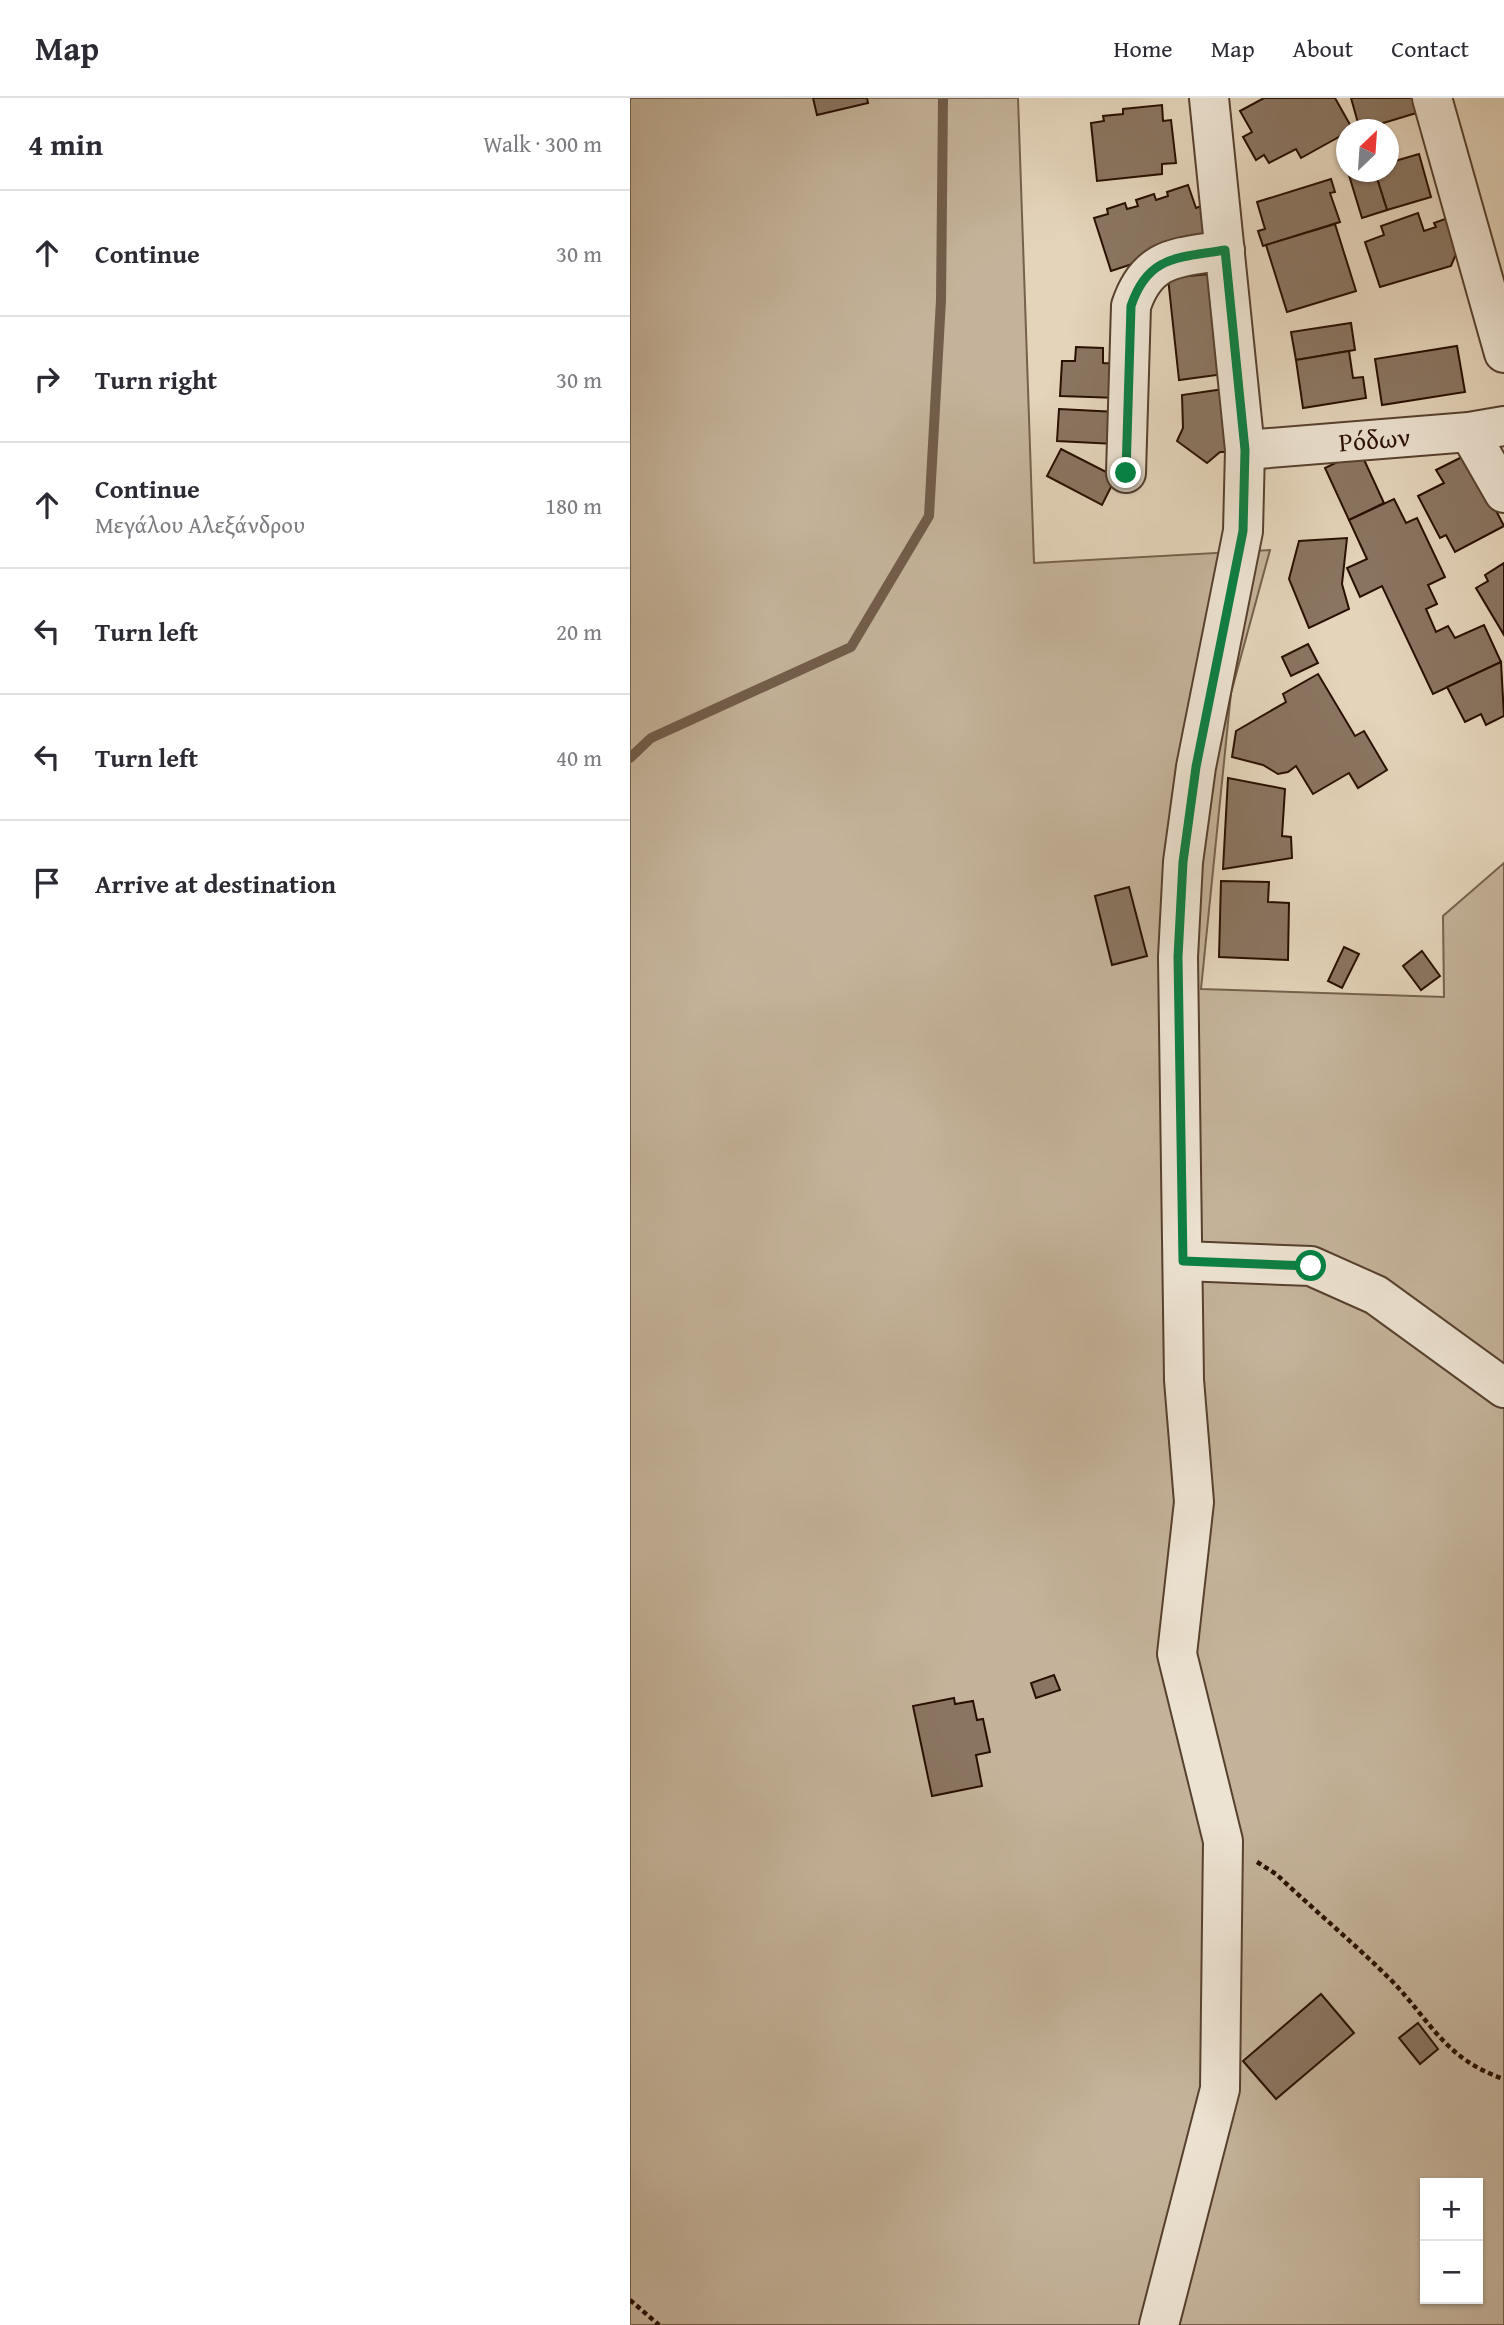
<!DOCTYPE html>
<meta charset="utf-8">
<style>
body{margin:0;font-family:"Gentium Book Plus",serif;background:#f7f7f7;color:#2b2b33}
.controls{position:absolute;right:21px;bottom:21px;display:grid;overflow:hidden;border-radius:0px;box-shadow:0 2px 5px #0004}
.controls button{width:63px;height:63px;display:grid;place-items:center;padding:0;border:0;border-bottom:2px solid #e1e1e2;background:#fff;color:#2b2b33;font:35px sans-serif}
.compass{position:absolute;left:706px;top:21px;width:63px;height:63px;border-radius:50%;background:#fff;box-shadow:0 2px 5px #0004;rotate:25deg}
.stop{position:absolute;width:21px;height:21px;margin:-16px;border:5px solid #0b8043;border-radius:50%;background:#fff}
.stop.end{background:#0b8043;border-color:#fff;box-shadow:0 2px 7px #0008}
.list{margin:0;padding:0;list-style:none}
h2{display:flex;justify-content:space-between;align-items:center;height:91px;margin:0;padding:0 28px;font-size:30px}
h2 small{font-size:23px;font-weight:400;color:#7c7c81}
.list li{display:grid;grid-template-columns:46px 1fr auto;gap:21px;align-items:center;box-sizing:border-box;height:126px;padding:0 28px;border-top:2px solid #e1e1e2}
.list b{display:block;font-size:26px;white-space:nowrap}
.list p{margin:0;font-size:23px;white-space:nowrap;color:#7c7c81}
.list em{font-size:23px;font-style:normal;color:#7c7c81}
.icon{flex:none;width:38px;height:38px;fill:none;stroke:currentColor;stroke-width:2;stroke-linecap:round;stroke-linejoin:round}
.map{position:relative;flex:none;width:874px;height:2227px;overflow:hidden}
header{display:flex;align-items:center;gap:42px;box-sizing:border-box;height:98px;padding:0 35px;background:#fff;border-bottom:2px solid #e1e1e2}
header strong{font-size:33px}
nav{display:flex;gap:38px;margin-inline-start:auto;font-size:24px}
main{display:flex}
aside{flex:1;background:#fff}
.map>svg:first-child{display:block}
</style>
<header>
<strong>Map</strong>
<nav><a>Home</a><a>Map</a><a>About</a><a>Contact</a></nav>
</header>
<main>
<aside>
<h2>4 min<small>Walk · 300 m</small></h2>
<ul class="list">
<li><svg class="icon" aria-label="ahead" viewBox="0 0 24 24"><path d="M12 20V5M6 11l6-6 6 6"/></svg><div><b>Continue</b></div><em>30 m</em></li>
<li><svg class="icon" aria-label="right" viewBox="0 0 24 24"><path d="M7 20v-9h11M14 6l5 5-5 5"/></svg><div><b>Turn right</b></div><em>30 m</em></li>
<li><svg class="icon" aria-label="ahead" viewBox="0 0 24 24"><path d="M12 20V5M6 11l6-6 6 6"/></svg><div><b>Continue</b><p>Μεγάλου Αλεξάνδρου</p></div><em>180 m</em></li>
<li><svg class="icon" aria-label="left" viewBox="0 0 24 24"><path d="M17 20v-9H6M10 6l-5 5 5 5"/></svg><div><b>Turn left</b></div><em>20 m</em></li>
<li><svg class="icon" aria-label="left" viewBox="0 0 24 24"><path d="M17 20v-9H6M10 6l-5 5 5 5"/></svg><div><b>Turn left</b></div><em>40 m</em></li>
<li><svg class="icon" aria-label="arrive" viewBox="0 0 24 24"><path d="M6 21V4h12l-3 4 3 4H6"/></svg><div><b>Arrive at destination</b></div></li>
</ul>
</aside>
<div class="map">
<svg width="874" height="2227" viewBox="0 0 874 2227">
<rect width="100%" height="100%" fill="#e4d4ba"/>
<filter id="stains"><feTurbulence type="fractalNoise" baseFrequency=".00286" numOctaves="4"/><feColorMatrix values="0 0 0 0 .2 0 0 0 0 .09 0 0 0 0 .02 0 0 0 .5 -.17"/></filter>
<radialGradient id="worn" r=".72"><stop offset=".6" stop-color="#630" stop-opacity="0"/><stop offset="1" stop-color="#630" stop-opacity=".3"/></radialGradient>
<path fill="#c4b39a" stroke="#76614d" stroke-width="2" fill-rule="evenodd" d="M0 0H388L404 465 640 452 601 595 571 891 814 899 813 818 874 765V2227H0ZM795 2085H848V2201H795Z"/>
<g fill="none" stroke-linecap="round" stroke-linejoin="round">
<path stroke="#725d4a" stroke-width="10" d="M0 660 21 640 221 549 299 418 311 202 313 0"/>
</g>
<g fill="#8a7561" stroke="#280f00" stroke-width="2">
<path d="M183 0H237L238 5 187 17Z"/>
<path d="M634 0H705L723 32H716V35L671 60 666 51 639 65 634 57 626 62 613 39 622 34 610 13Z"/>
<path d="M721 0H789L793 13 730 32Z"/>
<path d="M532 7 533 23 541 22 546 65 532 66V76L467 83 461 25 474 23 473 18 493 16V11Z"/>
<path d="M789 56 801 99 757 112 745 74H758V65Z"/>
<path d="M718 74H745L757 112 732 120Z"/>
<path d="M701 81 705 94 700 95 710 124 633 148 628 133 635 131 627 104Z"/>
<path d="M558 87 566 110 571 108 582 140 481 173 464 120 478 116 477 111 495 105 497 111 508 108 506 102 524 96 526 102 538 98 537 94Z"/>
<path d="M788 115 794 133 806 129 804 125 823 118 831 144 821 168 750 189 735 144 754 137 751 128Z"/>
<path d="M705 126 726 193 657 214 636 147Z"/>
<path d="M590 175 602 275 549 282 538 180Z"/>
<path d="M721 225 725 252 666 262 661 234Z"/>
<path d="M827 248 835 294 752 307 745 261Z"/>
<path d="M446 249 473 250V265L490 266 489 300 430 298 432 263H445Z"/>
<path d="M719 253 723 280 733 279 736 300 673 310 666 262Z"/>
<path d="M594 291 605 354H590L577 365 547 343 553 330 552 297Z"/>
<path d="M429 311 487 314 485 346 427 343Z"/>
<path d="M431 351 486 379 472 407 417 378Z"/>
<path d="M730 353 754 405 719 422 695 370Z"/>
<path d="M834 358 840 363 874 428 825 454 816 437 810 440 788 398 814 385 806 372Z"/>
<path d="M764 401 776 425 787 420 815 479 798 487 807 506 796 511 806 534 818 528 825 540 854 527 871 564 803 596 752 488 730 499 717 470 737 461 719 422Z"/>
<path d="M717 440 712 486 719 511 679 530 659 481 669 443Z"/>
<path d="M874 465V537L846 490 858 483 855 477Z"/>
<path d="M678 546 688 565 661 578 652 559Z"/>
<path d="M871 564 874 618 856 627 851 616 835 624 817 589Z"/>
<path d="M688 576 725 638 734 633 757 672 728 690 719 675 683 696 666 668 658 674 648 676 633 667 602 659 606 633 656 604 653 596Z"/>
<path d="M598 680 655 691 652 738 661 739 662 760 593 771Z"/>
<path d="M591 783 639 784 638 804 659 805 658 862 589 859Z"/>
<path d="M499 789 517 858 482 867 465 798Z"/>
<path d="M714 849 729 856 712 890 698 883Z"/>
<path d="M792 853 810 878 791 892 773 868Z"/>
<path d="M424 1577 430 1592 406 1600 401 1585Z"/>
<path d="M324 1600 325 1606 343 1603 347 1622 353 1621 360 1654 346 1657 352 1688 302 1698 283 1608Z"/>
<path d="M691 1896 724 1935 646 2001 613 1963Z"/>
<path d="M788 1925 808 1951 790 1966 769 1940Z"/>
</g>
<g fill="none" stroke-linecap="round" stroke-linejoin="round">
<defs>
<g id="minor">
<path d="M802 0 874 255"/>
<path d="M839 334 874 395"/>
<path id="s1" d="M615 352 839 334 874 328"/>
<path d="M496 375 501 208C518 157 548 160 595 152"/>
<path d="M553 1163 681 1168 746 1197 874 1290"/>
<path d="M529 2227 590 1991 593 1743 547 1556 564 1404 554 1282 548 859 553 764 566 669 613 433 615 352 579 0"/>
</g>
</defs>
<use href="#minor" stroke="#57402e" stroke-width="42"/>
<g stroke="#280f00" stroke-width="4.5" stroke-dasharray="5 3.5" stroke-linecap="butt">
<path d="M627 1764 646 1776C684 1812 725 1846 762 1883 802 1925 815 1961 874 1981"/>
<path d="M0 2202 29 2227"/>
</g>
<use href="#minor" stroke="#ede3d2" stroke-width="38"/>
</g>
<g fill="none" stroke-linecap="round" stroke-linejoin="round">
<path stroke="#0b8043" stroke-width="9" d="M496 375 501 208C518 157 548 160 595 152L615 352 613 433 566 669 553 764 548 859 553 1163 681 1168"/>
</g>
<g text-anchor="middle" stroke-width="7" stroke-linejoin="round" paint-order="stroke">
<g font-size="26" fill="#280f00" stroke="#ede3d2">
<text dy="9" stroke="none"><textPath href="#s1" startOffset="130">Ρόδων</textPath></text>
</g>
</g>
<rect width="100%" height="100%" filter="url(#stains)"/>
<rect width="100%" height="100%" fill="url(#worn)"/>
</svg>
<div class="controls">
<button>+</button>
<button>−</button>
</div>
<svg class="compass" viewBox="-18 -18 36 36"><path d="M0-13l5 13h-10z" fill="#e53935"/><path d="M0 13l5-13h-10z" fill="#7c7c81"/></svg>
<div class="stop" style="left:681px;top:1168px"></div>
<div class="stop end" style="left:496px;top:375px"></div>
</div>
</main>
